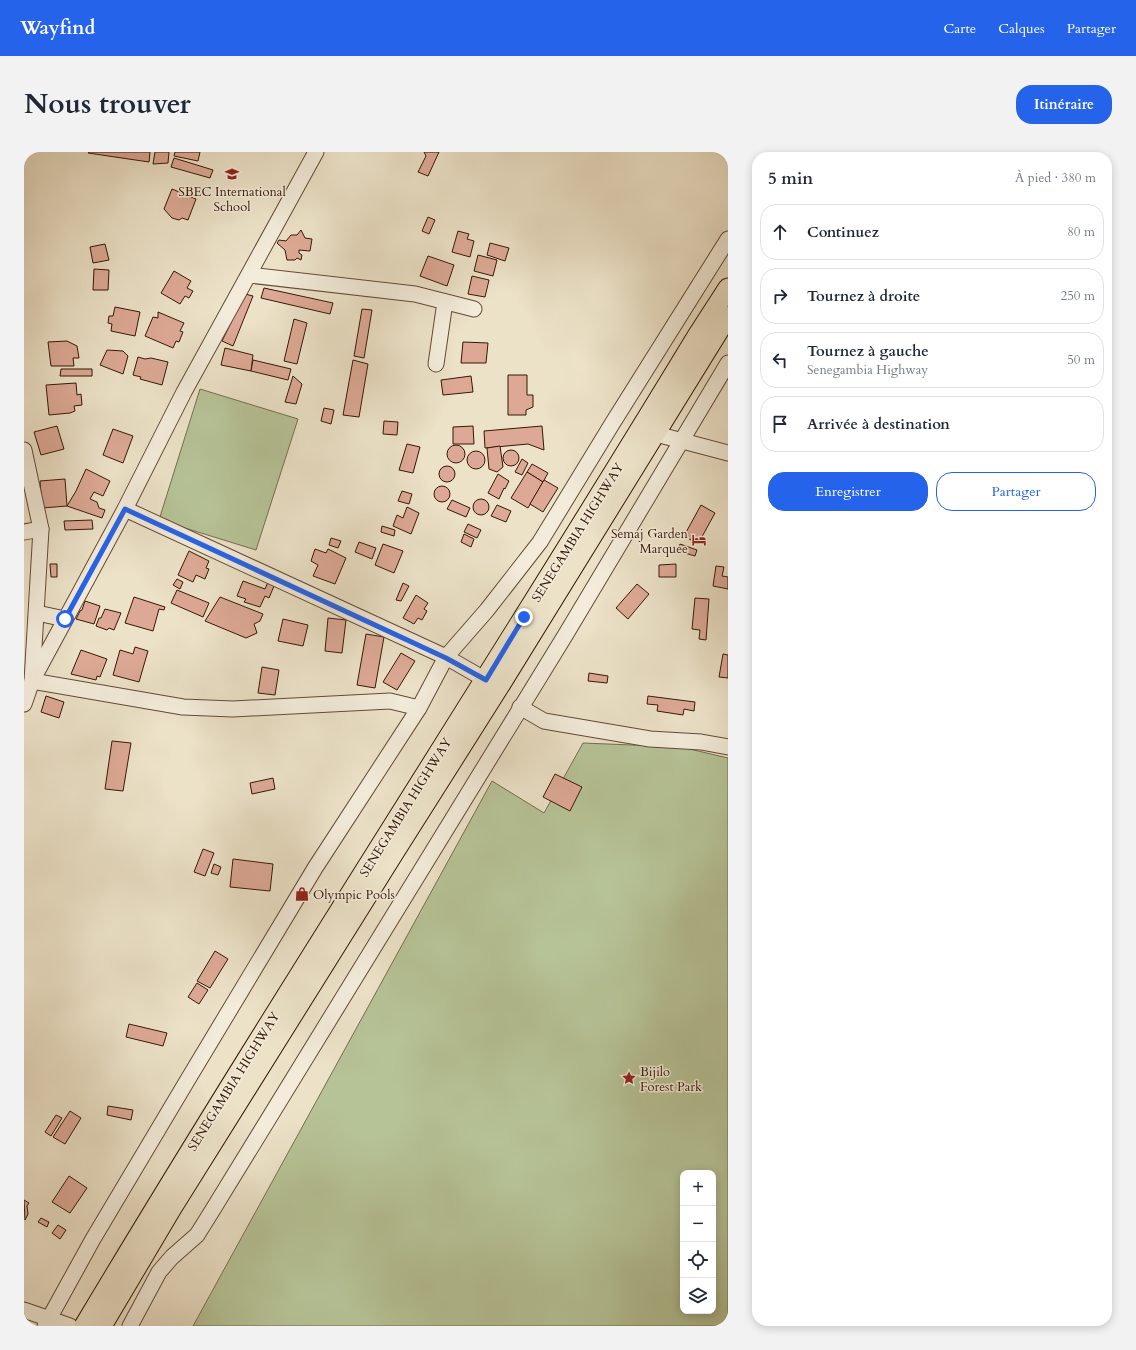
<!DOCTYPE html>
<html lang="fr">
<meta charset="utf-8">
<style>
body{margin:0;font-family:Cardo,serif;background:#f2f2f3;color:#1f2937}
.controls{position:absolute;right:12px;bottom:12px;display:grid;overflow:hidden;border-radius:8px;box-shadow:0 2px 10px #0003}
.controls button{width:36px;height:36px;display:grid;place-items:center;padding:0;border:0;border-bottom:1px solid #e0e1e3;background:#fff;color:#1f2937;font:20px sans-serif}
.stop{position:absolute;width:12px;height:12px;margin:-9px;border:3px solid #2563eb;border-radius:50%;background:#fff}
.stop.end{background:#2563eb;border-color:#fff;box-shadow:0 1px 4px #0008}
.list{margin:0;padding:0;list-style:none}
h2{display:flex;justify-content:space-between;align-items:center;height:52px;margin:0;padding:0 16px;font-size:17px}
h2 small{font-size:13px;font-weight:400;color:#747a83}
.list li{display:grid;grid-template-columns:26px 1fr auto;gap:12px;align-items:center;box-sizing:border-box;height:56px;margin:0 8px 8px;padding:0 8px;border:1px solid #e0e1e3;border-radius:16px}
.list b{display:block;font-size:15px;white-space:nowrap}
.list p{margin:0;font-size:13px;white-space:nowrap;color:#747a83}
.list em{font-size:13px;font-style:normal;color:#747a83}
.actions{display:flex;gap:8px;padding:12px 16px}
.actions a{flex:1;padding:9px 0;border:1px solid #2563eb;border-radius:16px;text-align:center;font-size:14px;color:#2563eb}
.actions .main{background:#2563eb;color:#fff}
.icon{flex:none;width:22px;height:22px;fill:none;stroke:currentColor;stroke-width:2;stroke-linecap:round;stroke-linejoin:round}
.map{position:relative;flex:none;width:704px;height:1174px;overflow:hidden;border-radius:16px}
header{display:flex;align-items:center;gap:24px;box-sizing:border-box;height:56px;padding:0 20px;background:#2563eb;color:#fff}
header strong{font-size:19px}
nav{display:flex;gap:22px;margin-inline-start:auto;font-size:14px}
.intro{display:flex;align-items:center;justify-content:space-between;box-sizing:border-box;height:96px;padding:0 24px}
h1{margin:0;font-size:28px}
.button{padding:10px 18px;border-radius:16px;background:#2563eb;color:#fff;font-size:14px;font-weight:700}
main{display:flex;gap:24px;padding:0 24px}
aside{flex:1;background:#fff;border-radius:16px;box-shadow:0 2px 10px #0003}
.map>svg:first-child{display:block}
</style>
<header>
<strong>Wayfind</strong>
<nav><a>Carte</a><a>Calques</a><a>Partager</a></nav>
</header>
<div class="intro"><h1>Nous trouver</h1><a class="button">Itinéraire</a></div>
<main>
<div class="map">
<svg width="704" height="1174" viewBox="0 0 704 1174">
<rect width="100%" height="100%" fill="#ece2c8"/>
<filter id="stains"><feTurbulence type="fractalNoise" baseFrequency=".005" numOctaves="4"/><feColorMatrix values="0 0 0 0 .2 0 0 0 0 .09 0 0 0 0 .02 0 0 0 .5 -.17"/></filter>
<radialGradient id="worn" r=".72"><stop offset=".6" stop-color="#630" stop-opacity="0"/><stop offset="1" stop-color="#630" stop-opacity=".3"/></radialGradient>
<g fill="#b6c397" stroke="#766d4e" fill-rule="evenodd">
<path d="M176 237 274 267 232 398 135 368Z"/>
<path d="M559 591 657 595 704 606V1174H169L468 629 520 661ZM659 1021H689V1159H659Z"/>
</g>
<g fill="#dda996" stroke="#371704">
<path d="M65 0H126L125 10 64 1Z"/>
<path d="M131 0H145L144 11 129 12Z"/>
<path d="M151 0H176L174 9 150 4Z"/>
<path d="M400 0H415L404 24 394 20 402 4Z"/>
<path d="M150 6 189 18 186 26 147 15Z"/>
<path d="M148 37 172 47 164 68 158 66 155 68 148 66 140 57Z"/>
<path d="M404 65 411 68 405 82 398 79Z"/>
<path d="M277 78 281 86 288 87 286 99 275 98V101L278 103 277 108 273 106 271 108H263L261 98 253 91 255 88 262 89 267 83H273Z"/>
<path d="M434 79 445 82 443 87 450 89 446 105 428 100Z"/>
<path d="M466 91 485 96 481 109 463 103Z"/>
<path d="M81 92 85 108 69 111 66 95Z"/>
<path d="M454 103 473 108 469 124 450 119Z"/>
<path d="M404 104 430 113 423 134 396 124Z"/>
<path d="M70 117 85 118 84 138H69Z"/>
<path d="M150 119 167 129 163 136 169 139 165 146 161 144 156 152 137 141Z"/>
<path d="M448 124 465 128 461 145 444 142Z"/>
<path d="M240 136 309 151 306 162 237 146Z"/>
<path d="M221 142 229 144 209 194 198 189Z"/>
<path d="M91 155 116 160 111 184 87 179 88 172 84 171 85 164H89Z"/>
<path d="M338 157 348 158 340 206 330 204Z"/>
<path d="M134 160 160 171 156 179 159 180 155 190 152 189 149 196 121 184 129 165 134 166Z"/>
<path d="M270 167 283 171 273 212 260 209Z"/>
<path d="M43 189 53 194 55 206H49L50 214H27L24 190Z"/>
<path d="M439 190 464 191 462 211H437Z"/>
<path d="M201 196 229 203 227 219 197 213Z"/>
<path d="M83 198 99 199 104 204 99 222 76 213Z"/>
<path d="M114 205 121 207 127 206 144 210 138 233 116 227 117 225 109 223Z"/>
<path d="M229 208 267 217 264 228 227 219Z"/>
<path d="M329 208 344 212 335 265 319 263Z"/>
<path d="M37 217H68V224H36Z"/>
<path d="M484 223H503V243H509V255L502 258V263H484Z"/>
<path d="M269 224 278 232 272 252 261 250Z"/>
<path d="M447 224 449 240 419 243 417 228Z"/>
<path d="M52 231 53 243 57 242 58 253 50 254 51 259 46 261 25 263 22 233Z"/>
<path d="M300 256 310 258 307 272 297 269Z"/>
<path d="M360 269 374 270 373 283 359 282Z"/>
<path d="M33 274 40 297 17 303 10 280Z"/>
<path d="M449 274 450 292H429V275Z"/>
<path d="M518 274 520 298 504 292 461 296 460 279Z"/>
<path d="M89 277 109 284 99 311 79 303Z"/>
<path d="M383 292 396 295 389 321 375 318Z"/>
<circle cx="432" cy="302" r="9"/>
<path d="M476 294 479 315 473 320 465 317 463 296Z"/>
<circle cx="487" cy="306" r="8"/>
<circle cx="452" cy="308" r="9"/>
<path d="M498 307 504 311 498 323 491 320Z"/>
<path d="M508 312 524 321 519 330 503 320Z"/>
<circle cx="423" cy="322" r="8"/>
<path d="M62 317 86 329 79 344 70 340 66 347 73 350 75 356 81 358 78 366 43 354 52 339Z"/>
<path d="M503 320 519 330 504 356 487 346Z"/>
<path d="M474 322 485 329 481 337 480 336 475 347 464 341Z"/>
<path d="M41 327 43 354 18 356 16 329Z"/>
<path d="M520 328 534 336 519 360 506 352Z"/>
<circle cx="418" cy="342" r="8"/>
<path d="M378 339 388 342 385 352 374 349Z"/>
<circle cx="457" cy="355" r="8"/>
<path d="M428 348 446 356 442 365 423 357Z"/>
<path d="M473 353 487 359 482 370 467 364Z"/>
<path d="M677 353 691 361 674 392 660 384Z"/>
<path d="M383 355 395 361 387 382 369 374 373 363 379 366Z"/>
<path d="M68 368 69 377 41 378 40 369Z"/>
<path d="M444 372 457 378 453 386 440 380Z"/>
<path d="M358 374 371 378 370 384 357 380Z"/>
<path d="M440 382 450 387 447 395 437 390Z"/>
<path d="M307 386 317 389 314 396 305 393Z"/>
<path d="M335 390 352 396 348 407 331 400Z"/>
<path d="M359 392 379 399 370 421 351 413Z"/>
<path d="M656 392 673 398 671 404 654 399Z"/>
<path d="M291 397 302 401 304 397 322 406 311 432 289 424 294 413 287 409Z"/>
<path d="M165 399 185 409 182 416 185 417 181 427 172 423 169 430 154 423Z"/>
<path d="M26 412H33V425H27Z"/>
<path d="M652 412V425H635V413Z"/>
<path d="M692 414 700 415 698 424 704 425V437L689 434Z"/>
<path d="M153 427 159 430 156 437 149 433Z"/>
<path d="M219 429 241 437 244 430 250 434 245 446 241 444 236 455 220 450 222 447 213 444Z"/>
<path d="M379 431 385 434 377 449 372 448Z"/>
<path d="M613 432 625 442 604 467 592 456Z"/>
<path d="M153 438 185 451 179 465 147 451Z"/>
<path d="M392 443 404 451 400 457 403 459 398 468 394 466 390 472 379 466Z"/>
<path d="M110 445 141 455 140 458 135 457 129 479 101 471Z"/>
<path d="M196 445 239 462 236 469 230 472 233 481 222 486 181 469Z"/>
<path d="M671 446 685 447 682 488 675 487 676 478 668 477Z"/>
<path d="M61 449 76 454 70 472 52 467 56 459 58 458Z"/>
<path d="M81 457 97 461 90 478 85 476 83 478 72 474 75 466H77Z"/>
<path d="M304 466 322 468 318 501 301 499Z"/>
<path d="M259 467 284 473 279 494 254 489Z"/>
<path d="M342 482 360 485 351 536 333 533Z"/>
<path d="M111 495 124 499 115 530 89 523 96 498 109 502Z"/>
<path d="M57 498 83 507 76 525 73 524 72 528 47 522Z"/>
<path d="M377 501 391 509 373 538 359 530Z"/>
<path d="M699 502 704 503V526L695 525Z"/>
<path d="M238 515 255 518 251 543 234 541Z"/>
<path d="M565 521 584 524 583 531 564 529Z"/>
<path d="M22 544 40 550 35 566 17 560Z"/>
<path d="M624 544 671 550 670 559 660 557 659 563 633 559 634 553 623 552Z"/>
<path d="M88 589 107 591 99 639 81 637Z"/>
<path d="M531 622 558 635 546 659 519 645Z"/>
<path d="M249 626 251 637 228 642 226 631Z"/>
<path d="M179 697 190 701 181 724 170 720Z"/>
<path d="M209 707 249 712 246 739 206 735Z"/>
<path d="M190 712 197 715 194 723 187 721Z"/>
<path d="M191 799 204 807 186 836 173 829Z"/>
<path d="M173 831 184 838 175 852 164 845Z"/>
<path d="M105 872 143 881 139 894 102 885Z"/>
<path d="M84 954 109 958 107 968 83 963Z"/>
<path d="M46 959 57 966 41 992 29 985Z"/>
<path d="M32 963 38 966 27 984 21 980Z"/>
<path d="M45 1024 63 1036 46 1061 28 1050Z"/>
<path d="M0 1048 5 1051 3 1054 4 1062 1 1068Z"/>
<path d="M17 1066 25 1070 23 1075 14 1070Z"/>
<path d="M34 1073 42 1078 36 1087 28 1081Z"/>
</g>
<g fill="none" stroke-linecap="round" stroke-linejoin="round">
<defs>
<g id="minor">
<path d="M225 123 391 142 450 157"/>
<path d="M412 212 421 150"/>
<path d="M632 282 704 301"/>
<path d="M0 298 17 377 8 529 159 555 209 557 366 549 395 556"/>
<path d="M101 357 422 505 462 528"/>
<path d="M0 380 17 377"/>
<path d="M13 461 41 467"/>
<path d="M0 552 8 529 101 357 160 240 292 0"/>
<path d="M496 555 520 569 626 587 677 590 704 595"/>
<path d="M0 1158 46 1174"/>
<path d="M21 1174 69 1087 163 929 291 716 395 556 422 505 463 458 516 390 588 272 704 87"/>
<path d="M106 1174 135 1120 148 1105 173 1083 188 1059 542 482 704 211"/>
</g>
<g id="major">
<path d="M60 1174C259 841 472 516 673 184L704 136"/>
<path d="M78 1174 148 1056 370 701 475 535 704 164"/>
</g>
</defs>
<use href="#minor" stroke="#644a35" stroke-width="17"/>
<use href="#major" stroke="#371704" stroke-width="21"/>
<use href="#minor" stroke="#f3ecdb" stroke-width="15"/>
<use href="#major" stroke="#ece2c8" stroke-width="19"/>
</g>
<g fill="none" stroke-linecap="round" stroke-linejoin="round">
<path stroke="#2563eb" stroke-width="5" d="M41 467 101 357 422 506 462 528 500 465"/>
</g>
<defs>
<symbol id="school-bare" viewBox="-9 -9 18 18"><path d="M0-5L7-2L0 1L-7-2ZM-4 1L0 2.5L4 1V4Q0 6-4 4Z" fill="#8f2418" stroke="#f3ecdb" stroke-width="2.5" paint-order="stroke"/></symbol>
<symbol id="hotel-bare" viewBox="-9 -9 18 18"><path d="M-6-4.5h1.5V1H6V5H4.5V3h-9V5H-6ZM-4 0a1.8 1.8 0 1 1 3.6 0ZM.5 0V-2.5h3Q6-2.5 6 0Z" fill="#8f2418" stroke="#f3ecdb" stroke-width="2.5" paint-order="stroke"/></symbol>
<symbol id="shop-bare" viewBox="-9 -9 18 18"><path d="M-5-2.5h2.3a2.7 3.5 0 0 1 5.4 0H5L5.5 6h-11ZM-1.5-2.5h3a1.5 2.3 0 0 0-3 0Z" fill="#8f2418" stroke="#f3ecdb" stroke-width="2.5" paint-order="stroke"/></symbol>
<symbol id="sight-bare" viewBox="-9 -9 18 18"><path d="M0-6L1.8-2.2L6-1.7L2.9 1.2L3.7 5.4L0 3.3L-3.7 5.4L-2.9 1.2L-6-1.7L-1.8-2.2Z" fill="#8f2418" stroke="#f3ecdb" stroke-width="2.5" paint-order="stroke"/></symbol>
</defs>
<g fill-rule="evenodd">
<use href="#school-bare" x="198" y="12" width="20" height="20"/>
<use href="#hotel-bare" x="665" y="378" width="20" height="20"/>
<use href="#shop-bare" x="268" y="732" width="20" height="20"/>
<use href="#sight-bare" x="595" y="916" width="20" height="20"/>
</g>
<g text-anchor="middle" stroke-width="3" stroke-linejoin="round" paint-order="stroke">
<g font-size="13" fill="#371704" stroke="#f3ecdb" text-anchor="start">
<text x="208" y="44" text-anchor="middle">SBEC International<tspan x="208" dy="15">School</tspan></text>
<text x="664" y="386" text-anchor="end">Semaj Garden<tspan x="664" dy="15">Marquee</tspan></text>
<text x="289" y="747">Olympic Pools</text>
<text x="616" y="924">Bijilo<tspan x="616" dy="15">Forest Park</tspan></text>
</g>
<g font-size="13" fill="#371704" stroke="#f3ecdb">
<text transform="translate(553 380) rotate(-58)" y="5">SENEGAMBIA HIGHWAY</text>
<text transform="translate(381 655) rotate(-58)" y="5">SENEGAMBIA HIGHWAY</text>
<text transform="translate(209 929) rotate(-58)" y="5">SENEGAMBIA HIGHWAY</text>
</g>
</g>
<rect width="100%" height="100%" filter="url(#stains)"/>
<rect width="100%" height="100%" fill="url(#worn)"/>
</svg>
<div class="controls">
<button>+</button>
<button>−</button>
<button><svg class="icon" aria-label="locate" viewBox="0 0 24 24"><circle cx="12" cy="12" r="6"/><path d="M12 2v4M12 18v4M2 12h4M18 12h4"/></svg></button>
<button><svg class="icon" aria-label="layers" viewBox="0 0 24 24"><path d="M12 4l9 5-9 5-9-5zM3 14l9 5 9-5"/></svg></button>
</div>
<div class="stop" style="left:41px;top:467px"></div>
<div class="stop end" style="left:500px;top:465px"></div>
</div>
<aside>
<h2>5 min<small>À pied · 380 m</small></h2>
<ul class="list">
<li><svg class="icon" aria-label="ahead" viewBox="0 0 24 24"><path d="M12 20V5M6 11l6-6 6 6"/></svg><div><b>Continuez</b></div><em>80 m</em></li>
<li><svg class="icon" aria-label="right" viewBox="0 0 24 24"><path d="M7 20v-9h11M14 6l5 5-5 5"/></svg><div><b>Tournez à droite</b></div><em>250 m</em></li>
<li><svg class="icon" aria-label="left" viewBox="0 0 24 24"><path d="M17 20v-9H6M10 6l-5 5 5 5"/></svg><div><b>Tournez à gauche</b><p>Senegambia Highway</p></div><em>50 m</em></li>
<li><svg class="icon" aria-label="arrive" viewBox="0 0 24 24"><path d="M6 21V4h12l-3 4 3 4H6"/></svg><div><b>Arrivée à destination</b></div></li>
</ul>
<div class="actions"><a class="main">Enregistrer</a><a>Partager</a></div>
</aside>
</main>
